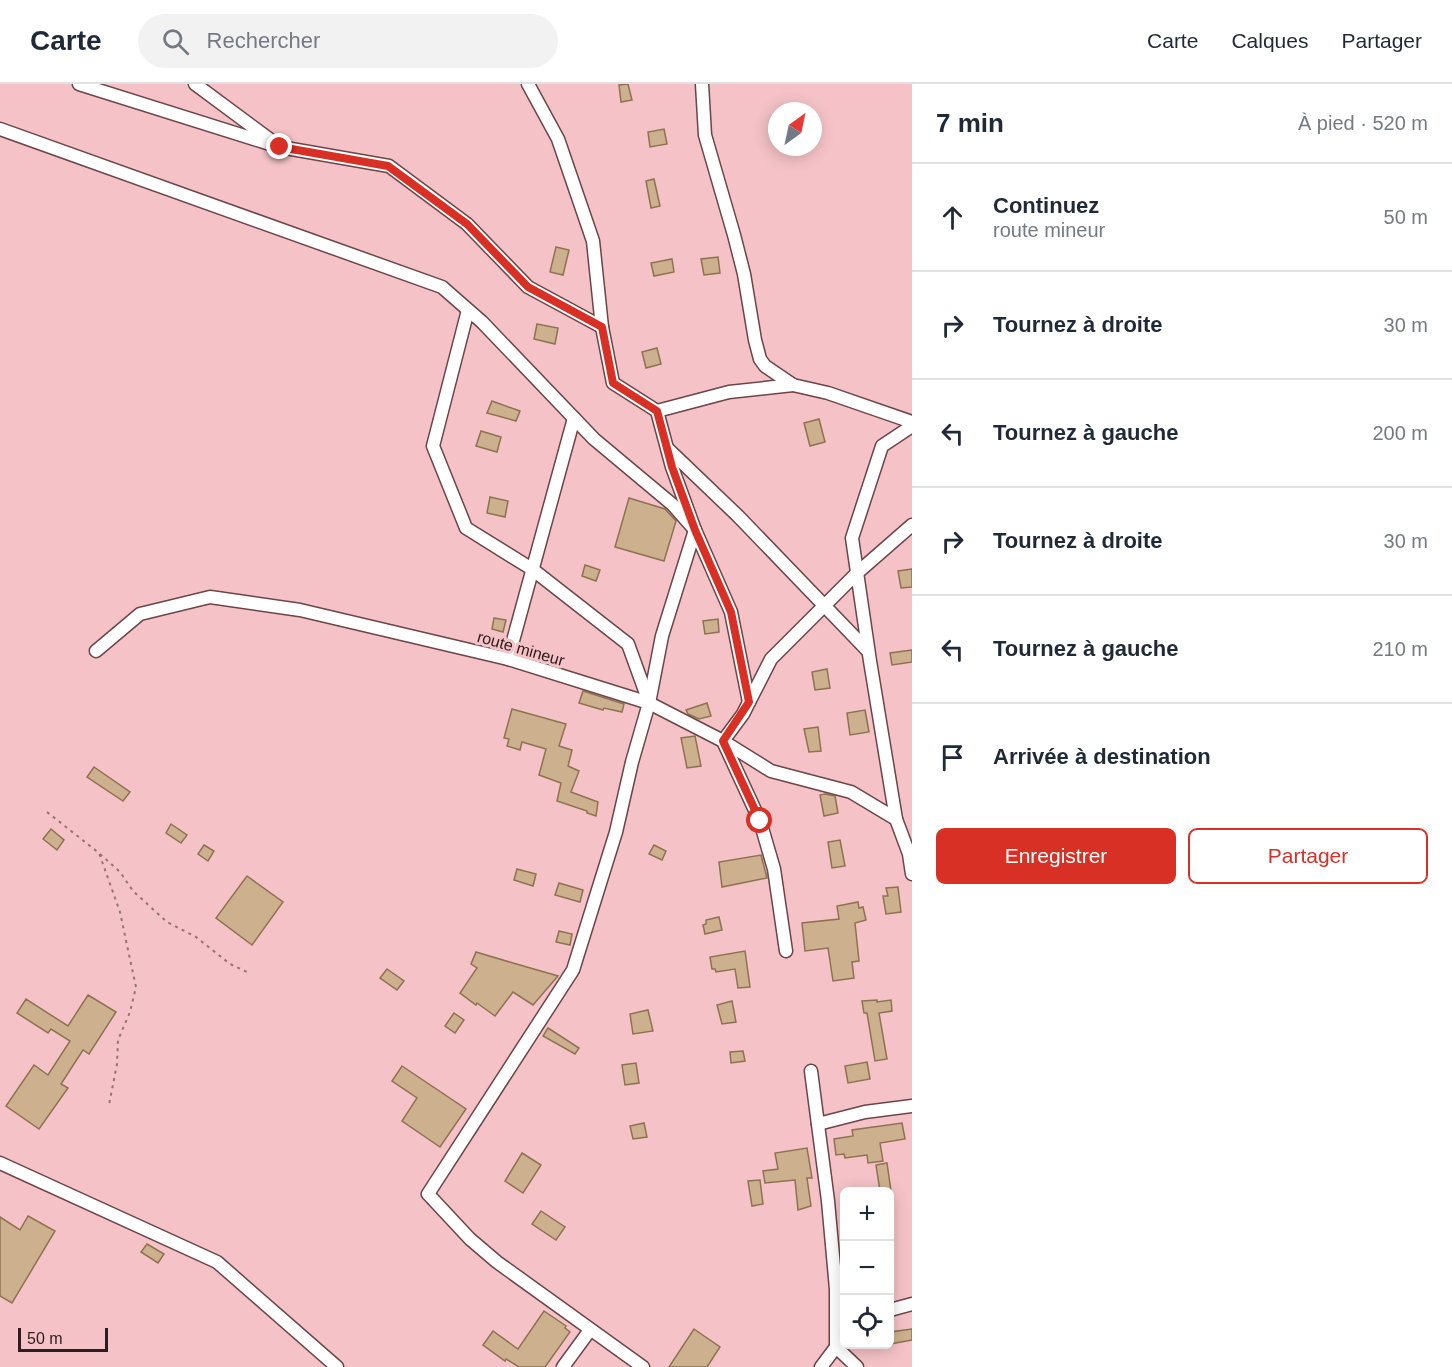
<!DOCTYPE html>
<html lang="fr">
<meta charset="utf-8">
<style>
body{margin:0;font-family:Arial,sans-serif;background:#f2f2f3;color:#1f2937}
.controls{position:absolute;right:18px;bottom:18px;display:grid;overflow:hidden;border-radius:9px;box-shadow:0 3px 15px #0003}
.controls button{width:54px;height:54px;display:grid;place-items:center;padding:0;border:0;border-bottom:2px solid #e0e1e3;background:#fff;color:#1f2937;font:30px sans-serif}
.compass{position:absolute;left:768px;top:18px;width:54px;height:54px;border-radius:50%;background:#fff;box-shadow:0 3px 15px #0003;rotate:33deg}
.scale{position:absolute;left:18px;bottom:15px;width:90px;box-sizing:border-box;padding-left:6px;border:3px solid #2e1c1e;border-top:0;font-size:16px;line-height:21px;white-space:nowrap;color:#2e1c1e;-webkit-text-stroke:4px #f5c3c7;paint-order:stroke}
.stop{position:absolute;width:18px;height:18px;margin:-14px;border:4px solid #d93025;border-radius:50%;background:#fff}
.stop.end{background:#d93025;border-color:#fff;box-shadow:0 2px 6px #0008}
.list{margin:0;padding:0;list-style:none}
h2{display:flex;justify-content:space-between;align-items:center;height:78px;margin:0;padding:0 24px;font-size:26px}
h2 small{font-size:20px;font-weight:400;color:#747a83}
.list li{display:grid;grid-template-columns:39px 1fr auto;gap:18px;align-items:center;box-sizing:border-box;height:108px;padding:0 24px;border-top:2px solid #e0e1e3}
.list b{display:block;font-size:22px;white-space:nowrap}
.list p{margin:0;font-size:20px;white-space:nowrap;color:#747a83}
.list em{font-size:20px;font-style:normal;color:#747a83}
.actions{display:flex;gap:12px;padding:18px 24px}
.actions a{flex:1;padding:14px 0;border:2px solid #d93025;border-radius:9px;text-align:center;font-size:21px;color:#d93025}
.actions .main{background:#d93025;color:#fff}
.icon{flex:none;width:33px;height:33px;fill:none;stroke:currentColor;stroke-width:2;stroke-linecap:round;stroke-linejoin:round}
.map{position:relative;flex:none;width:912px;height:1283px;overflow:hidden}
header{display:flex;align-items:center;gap:36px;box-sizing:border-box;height:84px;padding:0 30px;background:#fff;border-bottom:2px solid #e0e1e3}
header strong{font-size:28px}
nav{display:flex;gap:33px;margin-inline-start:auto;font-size:21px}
.search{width:420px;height:54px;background:#f2f2f3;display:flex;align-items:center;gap:15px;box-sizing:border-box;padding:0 21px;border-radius:33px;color:#747a83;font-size:22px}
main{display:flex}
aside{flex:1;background:#fff}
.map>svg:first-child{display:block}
</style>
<header>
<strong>Carte</strong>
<div class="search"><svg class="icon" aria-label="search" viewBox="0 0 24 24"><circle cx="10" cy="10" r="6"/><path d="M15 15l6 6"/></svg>Rechercher</div>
<nav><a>Carte</a><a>Calques</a><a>Partager</a></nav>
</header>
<main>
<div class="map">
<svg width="912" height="1283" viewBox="0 0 912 1283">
<rect width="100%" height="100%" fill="#f5c3c7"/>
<g fill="#cdb18e" stroke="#8d7252" stroke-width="1.5">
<path d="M628 0 632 16 621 18 619 1Z"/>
<path d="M664 45 667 60 650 63 648 48Z"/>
<path d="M654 95 660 122 651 124 646 97Z"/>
<path d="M556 163 569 166 563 191 550 188Z"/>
<path d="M718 173 720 189 704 191 701 175Z"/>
<path d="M672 175 674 188 654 192 651 179Z"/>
<path d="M537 240 558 244 555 260 534 255Z"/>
<path d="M657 264 661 280 646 284 642 268Z"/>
<path d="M492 317 520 327 516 337 487 329Z"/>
<path d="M819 335 825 358 810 362 804 339Z"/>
<path d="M481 347 501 353 497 368 476 362Z"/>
<path d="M490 413 508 417 505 433 487 429Z"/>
<path d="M629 414 665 425 676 437 664 477 615 463Z"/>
<path d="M585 481 600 486 596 497 582 492Z"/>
<path d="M912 485V503L901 504 898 487Z"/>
<path d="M494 534 506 536 503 548 492 545Z"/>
<path d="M718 535 719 548 705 550 703 537Z"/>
<path d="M912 566V578L892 581 890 569Z"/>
<path d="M827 585 830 604 815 606 812 588Z"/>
<path d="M583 607 624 620 622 628 604 624 603 626 579 619Z"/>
<path d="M707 619 711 632 699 635 688 630 686 626Z"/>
<path d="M512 625 566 640 559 662 572 666 568 682 579 687 571 708 598 718 596 732 587 729V727L557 717 561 699 539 691 546 665 522 658 520 666 507 662 509 655 504 654Z"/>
<path d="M865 626 869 648 850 651 847 629Z"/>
<path d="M818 643 821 667 809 668 804 645Z"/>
<path d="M695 652 701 682 687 684 681 654Z"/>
<path d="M94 683 130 708 123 717 87 693Z"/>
<path d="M825 710 835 712 838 729 824 732 820 711Z"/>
<path d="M171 740 187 751 181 759 166 749Z"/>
<path d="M51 745 64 756 57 766 43 755Z"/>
<path d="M840 756 845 782 832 784 828 758Z"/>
<path d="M204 761 214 767 208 777 198 770Z"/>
<path d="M654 761 666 767 662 776 649 770Z"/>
<path d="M761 771 767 794 722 803 719 778Z"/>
<path d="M517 785 536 790 533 802 514 796Z"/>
<path d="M247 792 283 818 252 861 216 834Z"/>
<path d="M559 799 583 806 580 818 555 811Z"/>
<path d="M898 803 901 828 886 830 883 812H888L886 804Z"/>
<path d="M858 818 859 824 863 823 866 836 855 839 859 877 852 878 854 894 833 897 828 864 805 867 802 839 839 835 837 822Z"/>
<path d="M719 833 722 846 705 850 703 841 706 840V836Z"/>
<path d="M559 847 572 850 570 861 556 858Z"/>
<path d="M745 867 750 903 738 904 735 885 716 888 715 885H712L710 873Z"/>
<path d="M476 868 513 879 558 892 533 921 513 908 495 932 477 919 476 921 460 909 477 884 471 880Z"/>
<path d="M387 885 404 897 397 906 380 894Z"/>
<path d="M88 911 116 928 89 970 83 966 61 1000 68 1004 39 1045 6 1022 34 981 48 991 70 957 51 945 48 949 17 929 26 915 68 942Z"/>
<path d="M877 916V918L891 916 892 927 879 929 887 975 875 977 867 929H864L862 917Z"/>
<path d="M732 917 736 938 722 940 717 921Z"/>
<path d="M648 926 653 947 633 950 630 930Z"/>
<path d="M454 929 464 936 455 949 445 942Z"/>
<path d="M548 944 579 964 575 970 543 952Z"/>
<path d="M743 967 745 977 731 979 730 968Z"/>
<path d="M867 978 870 995 848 999 845 982Z"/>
<path d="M636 979 639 999 625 1001 622 981Z"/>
<path d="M402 982 466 1025 440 1063 402 1037 417 1014 392 997Z"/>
<path d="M644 1039 647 1053 633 1055 630 1042Z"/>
<path d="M902 1039 905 1055 880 1059 883 1077 868 1079 867 1071 845 1074 844 1070 836 1071 834 1055 853 1052 852 1046Z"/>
<path d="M807 1064 812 1094H807L811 1122 798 1126 795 1096 765 1099 763 1087 778 1085 775 1069Z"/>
<path d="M522 1069 541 1081 523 1109 505 1097Z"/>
<path d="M887 1079 891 1107H880L876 1081Z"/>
<path d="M760 1096 763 1120 752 1122 748 1097Z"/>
<path d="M541 1127 565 1143 556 1156 532 1140Z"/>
<path d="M28 1132 55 1147 12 1219 0 1212V1133L20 1146Z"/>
<path d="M147 1160 164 1170 158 1179 141 1168Z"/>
<path d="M544 1227 566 1242 565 1244 570 1248 545 1283H519L506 1275 505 1277 483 1261 493 1247 518 1265Z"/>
<path d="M694 1245 720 1263 707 1283H669Z"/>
<path d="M912 1245V1256L890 1260V1248Z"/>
</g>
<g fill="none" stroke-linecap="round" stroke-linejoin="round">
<defs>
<g id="minor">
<path d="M79 0 270 60"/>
<path d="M195 0 280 63 389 82 467 140 528 203 602 243"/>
<path d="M528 0 558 55 593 157 602 243 613 299 657 327"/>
<path d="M702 0 705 51 734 151 744 190 755 256 760 275 765 282 793 301 828 309 912 338"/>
<path d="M0 45 442 203 482 238 594 355 673 421 695 446 731 528 749 618"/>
<path d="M468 226 433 362 466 444 532 485 628 560 649 618"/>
<path d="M668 365 738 432 868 567"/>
<path d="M912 441 857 489 771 575 743 630 723 657 771 687 851 708 896 735 909 770 912 790"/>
<path d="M96 567 140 530 210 513 300 526 508 575 649 619 723 657 760 737 774 785 786 867"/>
<path d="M508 575 574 334"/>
<path d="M896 735 870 577 852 454 882 362 912 342"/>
<path d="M811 987 828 1117 836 1205V1263L857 1283"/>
<path d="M818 1040 865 1028 912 1022"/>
<path d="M0 1079 217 1178 337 1283"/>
<path d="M890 1226 912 1220"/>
<path d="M563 1283 590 1246"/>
<path d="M643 1283 497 1178 470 1155 428 1110 573 886 616 748 632 678 649 619 662 552 695 446 672 383 657 327 729 308 793 301"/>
<path d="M821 1283 836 1263 844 1256"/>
</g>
</defs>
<use href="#minor" stroke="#6d4448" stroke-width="15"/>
<g stroke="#957275" stroke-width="2" stroke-dasharray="3 4.5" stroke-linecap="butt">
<path d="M47 728 99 769 120 828 128 866 136 903 130 928 118 956 117 980 109 1021"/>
<path d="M100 770 120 788 133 807 167 838 196 853 230 880 249 889"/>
</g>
<use href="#minor" stroke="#fff" stroke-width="12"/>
</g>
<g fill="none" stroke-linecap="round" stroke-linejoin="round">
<path stroke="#d93025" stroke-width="8" d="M280 63 388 82 467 140 528 203 602 243 613 299 657 327 672 383 695 446 731 528 749 618 723 657 760 737"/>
</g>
<g text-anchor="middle" stroke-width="6" stroke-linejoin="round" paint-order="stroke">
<g font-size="16" fill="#2e1c1e" stroke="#f5c3c7">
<text transform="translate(521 564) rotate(16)" y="6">route mineur</text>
</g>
</g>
</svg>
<div class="controls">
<button>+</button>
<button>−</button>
<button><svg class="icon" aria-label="locate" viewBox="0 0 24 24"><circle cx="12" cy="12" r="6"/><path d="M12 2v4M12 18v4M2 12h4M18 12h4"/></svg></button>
</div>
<svg class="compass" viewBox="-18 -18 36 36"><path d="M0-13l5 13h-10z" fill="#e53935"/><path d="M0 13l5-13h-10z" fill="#747a83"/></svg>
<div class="scale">50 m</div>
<div class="stop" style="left:760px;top:737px"></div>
<div class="stop end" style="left:280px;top:63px"></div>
</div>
<aside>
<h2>7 min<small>À pied · 520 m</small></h2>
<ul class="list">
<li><svg class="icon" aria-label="ahead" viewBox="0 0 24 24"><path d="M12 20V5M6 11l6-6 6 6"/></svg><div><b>Continuez</b><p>route mineur</p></div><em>50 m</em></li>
<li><svg class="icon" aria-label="right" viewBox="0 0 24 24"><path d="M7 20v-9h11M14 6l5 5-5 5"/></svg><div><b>Tournez à droite</b></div><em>30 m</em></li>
<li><svg class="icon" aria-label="left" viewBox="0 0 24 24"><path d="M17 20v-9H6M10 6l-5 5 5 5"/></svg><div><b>Tournez à gauche</b></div><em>200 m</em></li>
<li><svg class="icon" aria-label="right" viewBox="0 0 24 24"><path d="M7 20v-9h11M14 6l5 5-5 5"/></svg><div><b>Tournez à droite</b></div><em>30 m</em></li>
<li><svg class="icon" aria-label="left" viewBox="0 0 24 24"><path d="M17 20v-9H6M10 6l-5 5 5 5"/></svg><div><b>Tournez à gauche</b></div><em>210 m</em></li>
<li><svg class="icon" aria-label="arrive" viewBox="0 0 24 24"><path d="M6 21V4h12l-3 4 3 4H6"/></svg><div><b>Arrivée à destination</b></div></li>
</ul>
<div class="actions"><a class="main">Enregistrer</a><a>Partager</a></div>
</aside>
</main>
